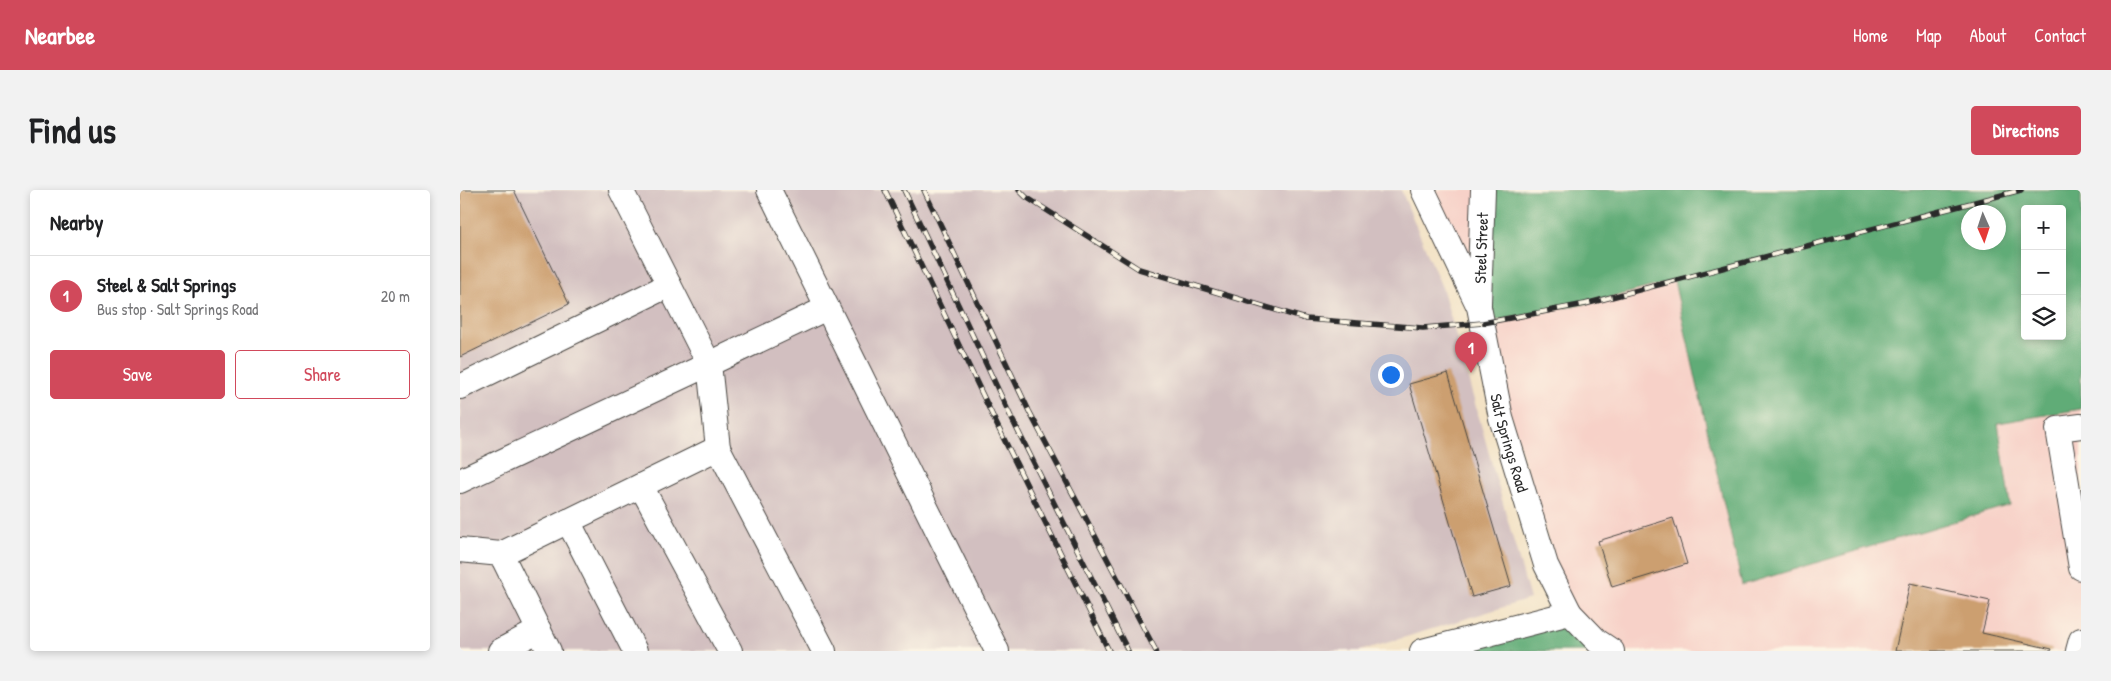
<!DOCTYPE html>
<meta charset="utf-8">
<style>
body{margin:0;font-family:"Patrick Hand",sans-serif;background:#f2f2f2;color:#202124}
.controls{position:absolute;right:15px;top:15px;display:grid;overflow:hidden;border-radius:5px;box-shadow:0 2px 8px #0003}
.controls button{width:45px;height:45px;display:grid;place-items:center;padding:0;border:0;border-bottom:1px solid #e0e0e0;background:#fff;color:#202124;font:25px sans-serif}
.compass{position:absolute;left:1501px;top:15px;width:45px;height:45px;border-radius:50%;background:#fff;box-shadow:0 2px 8px #0003;rotate:177deg}
.you{position:absolute;left:930px;top:184px;width:18px;height:18px;margin:-12px;border:4px solid #fff;border-radius:50%;background:#1a73e8;box-shadow:0 0 0 8px #1a73e833}
.badge{display:grid;place-items:center;width:32px;height:32px;border-radius:50%;background:#d1495b;color:#fff;font-size:16px;font-weight:700}
.pin{position:absolute;translate:-50% -41px;filter:drop-shadow(0 1px 2px #0008)}
.pin::after{content:'';position:absolute;top:26px;width:18px;height:15px;background:inherit;clip-path:polygon(0 0,100% 0,50% 100%)}
.list{margin:0;padding:0;list-style:none}
h2{display:flex;justify-content:space-between;align-items:center;height:65px;margin:0;padding:0 20px;font-size:21px}
h2 small{font-size:16px;font-weight:400;color:#757577}
.list li{display:grid;grid-template-columns:32px 1fr auto;gap:15px;align-items:center;box-sizing:border-box;height:80px;padding:0 20px;border-top:1px solid #e0e0e0}
.list b{display:block;font-size:19px;white-space:nowrap}
.list p{margin:0;font-size:16px;white-space:nowrap;color:#757577}
.list em{font-size:16px;font-style:normal;color:#757577}
.actions{display:flex;gap:10px;padding:15px 20px}
.actions a{flex:1;padding:11px 0;border:1px solid #d1495b;border-radius:5px;text-align:center;font-size:18px;color:#d1495b}
.actions .main{background:#d1495b;color:#fff}
.icon{flex:none;width:28px;height:28px;fill:none;stroke:currentColor;stroke-width:2;stroke-linecap:round;stroke-linejoin:round}
.map{position:relative;flex:none;width:1621px;height:461px;overflow:hidden;border-radius:5px}
header{display:flex;align-items:center;gap:30px;box-sizing:border-box;height:70px;padding:0 25px;background:#d1495b;color:#fff}
header strong{font-size:24px}
nav{display:flex;gap:28px;margin-inline-start:auto;font-size:18px}
.intro{display:flex;align-items:center;justify-content:space-between;box-sizing:border-box;height:120px;padding:0 30px}
h1{margin:0;font-size:35px}
.button{padding:12px 22px;border-radius:5px;background:#d1495b;color:#fff;font-size:18px;font-weight:700}
main{display:flex;gap:30px;padding:0 30px}
aside{flex:1;background:#fff;border-radius:5px;box-shadow:0 2px 8px #0003}
.map>svg:first-child{display:block}
</style>
<header>
<strong>Nearbee</strong>
<nav><a>Home</a><a>Map</a><a>About</a><a>Contact</a></nav>
</header>
<div class="intro"><h1>Find us</h1><a class="button">Directions</a></div>
<main>
<aside>
<h2>Nearby<small></small></h2>
<ul class="list">
<li><span class="badge">1</span><div><b>Steel &amp; Salt Springs</b><p>Bus stop · Salt Springs Road</p></div><em>20 m</em></li>
</ul>
<div class="actions"><a class="main">Save</a><a>Share</a></div>
</aside>
<div class="map">
<svg width="1621" height="461" viewBox="0 0 1621 461">
<rect width="100%" height="100%" fill="#fcf5e5"/>
<filter id="ink" filterUnits="userSpaceOnUse"><feTurbulence type="fractalNoise" baseFrequency=".02" numOctaves="2"/><feDisplacementMap in="SourceGraphic" scale="10" xChannelSelector="R" yChannelSelector="G"/><feConvolveMatrix kernelMatrix="1 2 1 2 8 2 1 2 1" color-interpolation-filters="sRGB"/></filter>
<filter id="wash" filterUnits="userSpaceOnUse"><feTurbulence type="fractalNoise" baseFrequency=".0096" numOctaves="4" result="noise"/><feDisplacementMap in="SourceGraphic" scale="20" xChannelSelector="R" yChannelSelector="G"/><feGaussianBlur stdDeviation="1.12" result="paint"/><feColorMatrix in="noise" values="0 0 0 0 0 0 0 0 0 0 0 0 0 0 0 0 0 1.4 0 .05"/><feComposite in="paint" operator="in"/></filter>
<g filter="url(#wash)">
<rect width="100%" height="100%" fill="#f3e2c5"/>
<g fill="#f7d1c8">
<path d="M963 0H1023L1019 117Z"/>
<path d="M1214 91 1282 395 1550 315 1537 233 1621 219V461H1152L1110 423 1023 133 1125 114Z"/>
</g>
<path fill="#d2bfc0" d="M0 0H941L983 100 1070 409 900 461H0Z"/>
<g fill="#60ac77" stroke="#466c51" fill-rule="evenodd">
<path d="M1023 0H1621V219L1538 233 1550 315 1282 395 1214 91 1125 114 1023 133ZM1565 19H1602V146H1565ZM1508 22H1538V52H1508Z"/>
<path d="M1110 423 1152 461H962Z"/>
</g>
<g id="blocks">
<g fill="#cc9f70">
<path d="M0 0H54L109 114 0 167Z"/>
<path d="M988 183 1051 396 1012 407 949 194Z"/>
<path d="M1213 328 1227 374 1152 397 1138 351Z"/>
<path d="M1450 393 1530 411 1522 443 1592 459 1591 461H1435Z"/>
</g>
</g>
</g>
<g filter="url(#ink)">
<use href="#blocks" fill-opacity="0" stroke="#494642" stroke-width="1"/>
<g fill="none" stroke-linecap="round" stroke-linejoin="round">
<defs>
<g id="minor">
<path d="M161 0 249 174 367 118"/>
<path d="M309 0 537 461"/>
<path id="s1" d="M963 0 1019 117 1041 228 1086 375 1110 423 1137 451 1152 461"/>
<path id="s2" d="M1019 113 1023 0"/>
<path d="M0 197 209 95"/>
<path d="M1621 236 1598 239 1621 378"/>
<path d="M0 291 249 174 258 258"/>
<path d="M181 296 270 461"/>
<path d="M108 331 175 461"/>
<path d="M0 360 41 364"/>
<path d="M40 461 79 440"/>
<path d="M89 461 41 364 258 258 364 461"/>
<path d="M962 461 1110 423"/>
<path d="M1618 461 1621 450"/>
</g>
</defs>
<use href="#minor" stroke="#494642" stroke-width="26"/>
<use href="#minor" stroke="#fff" stroke-width="24"/>
<defs>
<g id="rail">
<path d="M425 0 537 235 649 461"/>
<path d="M444 0 552 229 668 461"/>
<path d="M464 0 569 221 696 461"/>
<path d="M559 0 566 7 679 79 846 129 963 138 1023 133 1125 114 1561 0"/>
</g>
</defs>
<use href="#rail" stroke="#2b2b2b" stroke-width="5.5"/>
<use href="#rail" stroke="#fcf5e5" stroke-width="4" stroke-dasharray="11" stroke-linecap="butt"/>
</g>
</g>
<g text-anchor="middle" stroke-width="5" stroke-linejoin="round" paint-order="stroke">
<g font-size="16" fill="#2b2b2b" stroke="#fcf5e5">
<text dy="6" stroke="none"><textPath href="#s2" startOffset="55">Steel Street</textPath></text>
<text dy="6" stroke="none"><textPath href="#s1" startOffset="269">Salt Springs Road</textPath></text>
</g>
</g>
</svg>
<div class="controls">
<button>+</button>
<button>−</button>
<button><svg class="icon" aria-label="layers" viewBox="0 0 24 24"><path d="M12 4l9 5-9 5-9-5zM3 14l9 5 9-5"/></svg></button>
</div>
<svg class="compass" viewBox="-18 -18 36 36"><path d="M0-13l5 13h-10z" fill="#e53935"/><path d="M0 13l5-13h-10z" fill="#757577"/></svg>
<div class="you"></div>
<div class="pin badge" style="left:1011px;top:183px">1</div>
</div>
</main>
